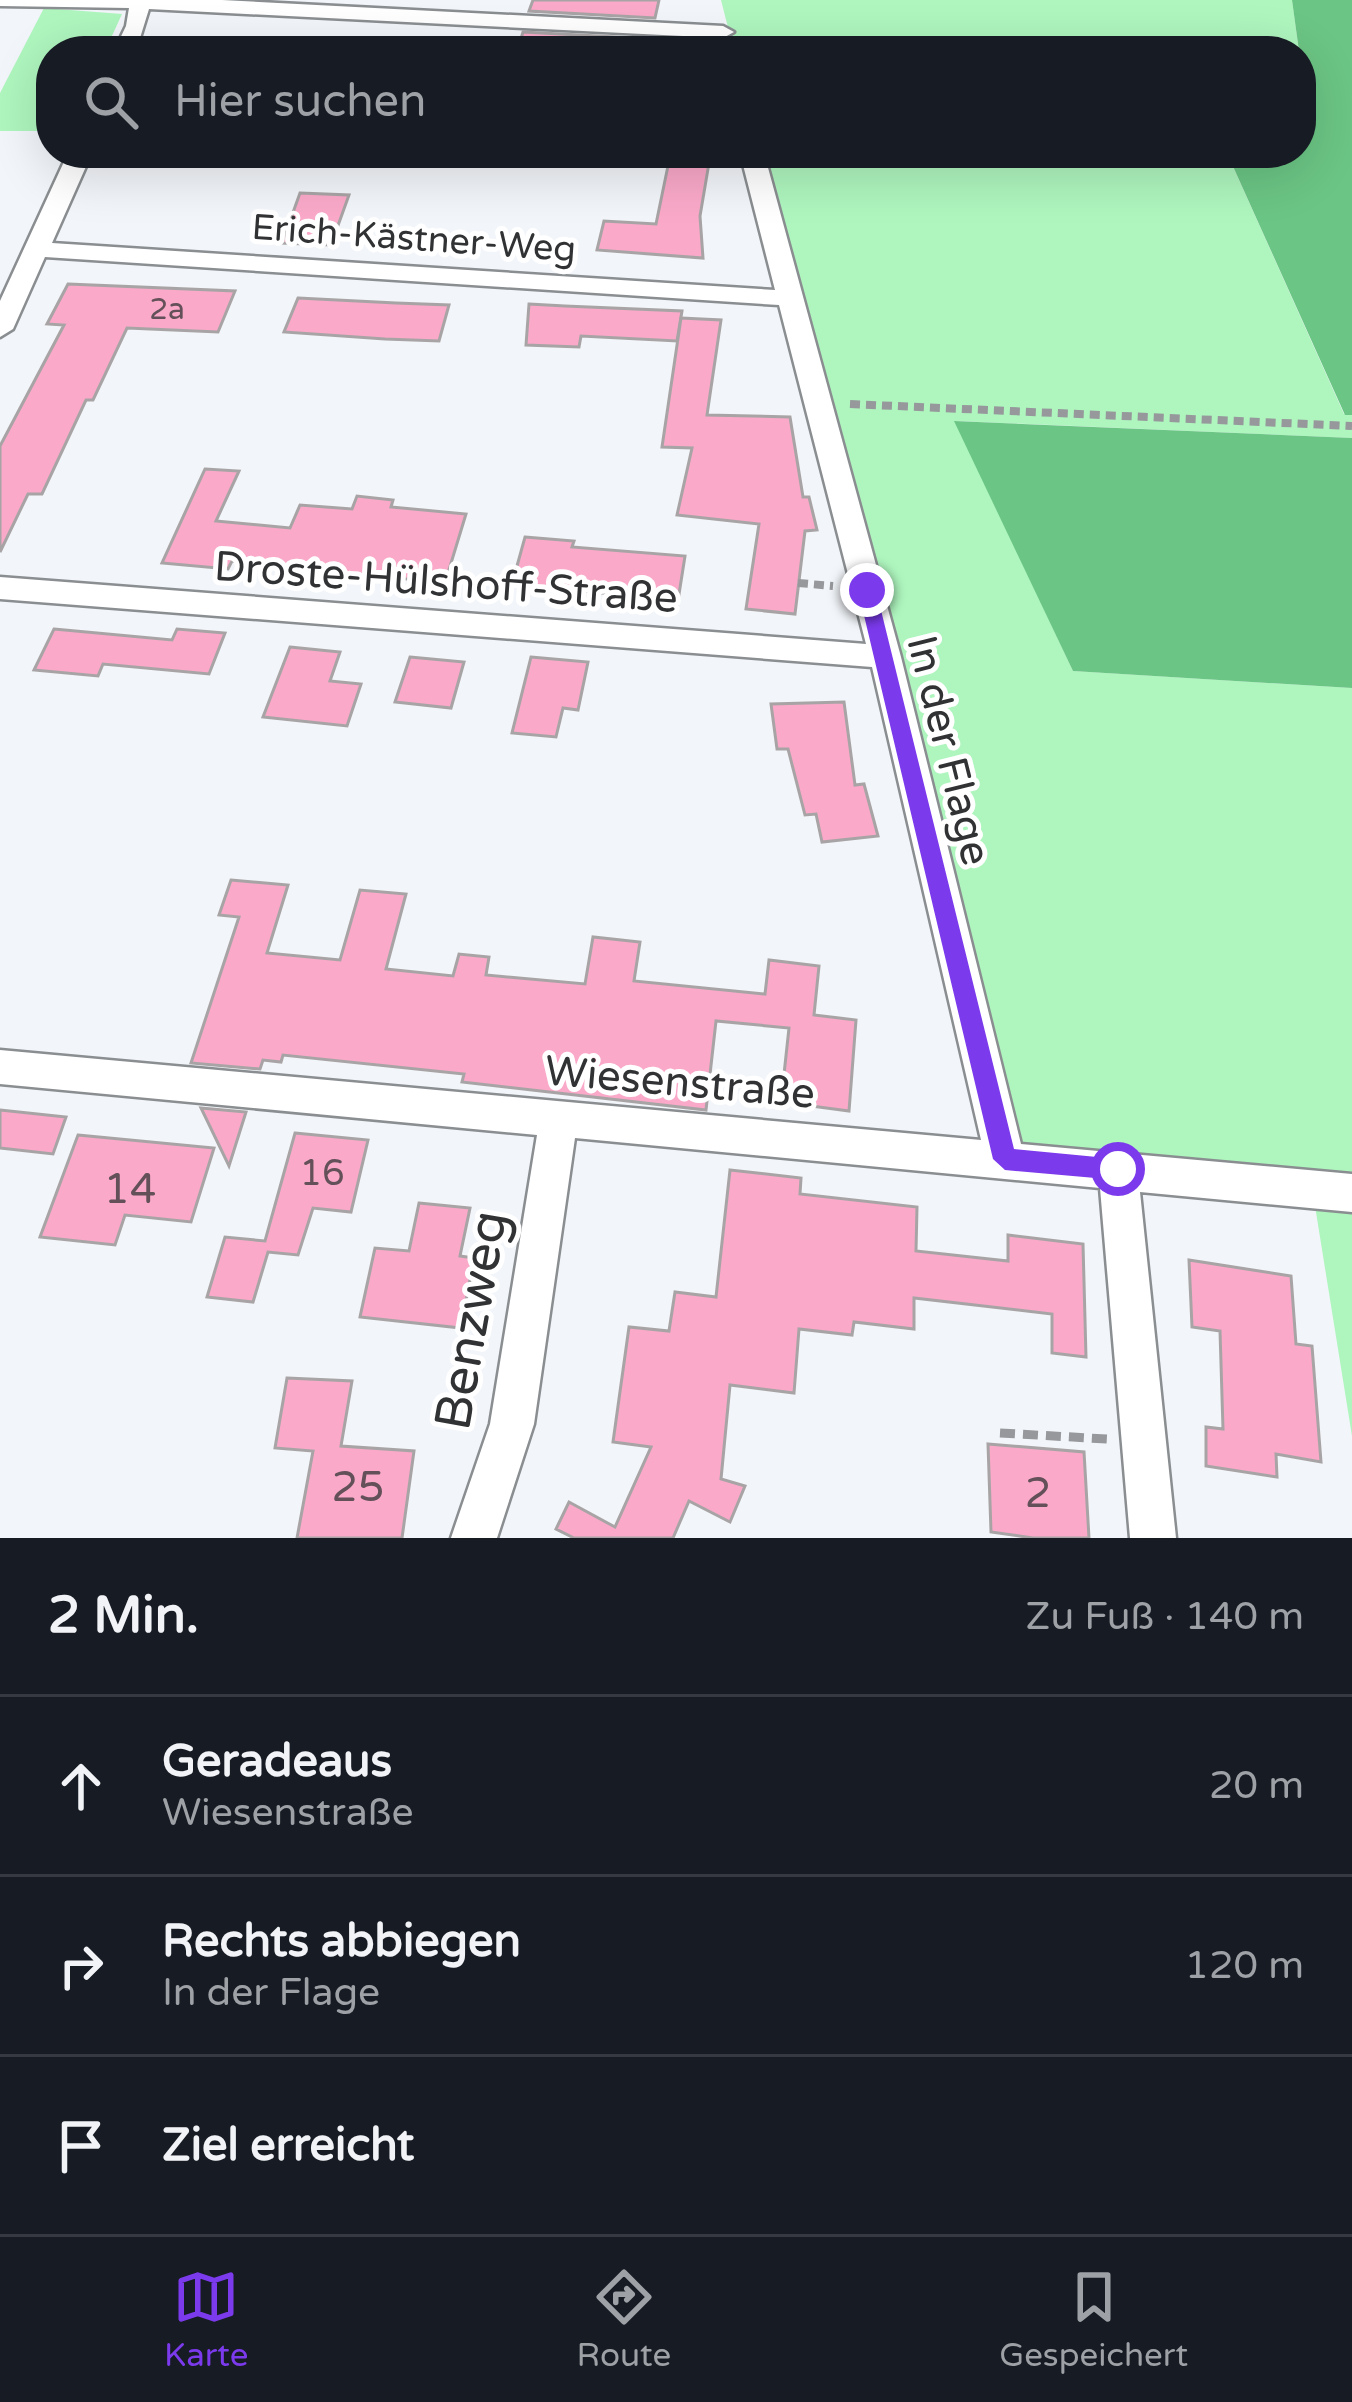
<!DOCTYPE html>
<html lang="de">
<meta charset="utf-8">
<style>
body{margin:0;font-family:"Varela Round",sans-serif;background:#20242c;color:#f1f3f6}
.stop{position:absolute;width:36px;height:36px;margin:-27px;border:9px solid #7c3aed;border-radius:50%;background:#fff}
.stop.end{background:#7c3aed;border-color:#fff;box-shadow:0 3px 12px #0008}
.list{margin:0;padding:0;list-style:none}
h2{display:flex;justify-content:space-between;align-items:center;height:156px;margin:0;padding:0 48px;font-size:51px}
h2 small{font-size:39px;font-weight:400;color:#9ea1a6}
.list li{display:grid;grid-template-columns:78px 1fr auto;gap:36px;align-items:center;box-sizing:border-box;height:180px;padding:0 48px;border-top:3px solid #363941}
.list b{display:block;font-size:45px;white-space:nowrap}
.list p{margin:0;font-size:39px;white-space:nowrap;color:#9ea1a6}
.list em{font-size:39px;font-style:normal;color:#9ea1a6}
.icon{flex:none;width:66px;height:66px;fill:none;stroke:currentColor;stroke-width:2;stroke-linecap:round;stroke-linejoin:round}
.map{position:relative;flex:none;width:1352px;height:1538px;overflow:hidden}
.search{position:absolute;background:#171b24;box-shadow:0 12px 48px #0002;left:36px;right:36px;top:36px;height:132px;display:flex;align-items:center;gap:30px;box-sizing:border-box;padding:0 42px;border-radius:48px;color:#9ea1a6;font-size:45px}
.sheet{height:696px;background:#171b24}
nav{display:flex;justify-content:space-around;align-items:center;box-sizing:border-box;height:168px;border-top:3px solid #363941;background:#171b24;font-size:33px;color:#9ea1a6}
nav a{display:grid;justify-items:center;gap:6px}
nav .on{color:#7c3aed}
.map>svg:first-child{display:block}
</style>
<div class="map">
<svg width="1352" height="1538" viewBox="0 0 1352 1538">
<rect width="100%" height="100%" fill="#f2f5f9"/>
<g fill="#aef5be">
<path d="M721 0H1292L1299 51H734Z"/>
<path d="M44 8 122 14 105 51H51V131H0V93Z"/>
<path d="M759 153H1227L1344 414 1352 415V438L956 421 1073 671 1352 688V1436L1311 1181 1011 1156Z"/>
</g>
<g fill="#6bc584">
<path d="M1292 0H1352V415H1345L1227 153H1301V133L1310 131Z"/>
<path d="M954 421 1352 438V688L1073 671Z"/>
</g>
<g fill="#faa9c9" stroke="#a8a4a5" stroke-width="3">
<path d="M533 0H659L655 18 529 11Z"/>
<path d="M523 32 652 39 649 51H517Z"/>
<path d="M669 161 709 163 700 216 703 258 597 250 604 221 656 224Z"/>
<path d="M300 193 349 195 331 245 282 243Z"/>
<path d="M68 284 235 291 218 332 127 328 93 400H86L42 494H28L0 552V446L64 325 47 324Z"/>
<path d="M298 298 396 303 449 305 439 341 385 339 284 332Z"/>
<path d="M529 304 565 306 682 311 677 341 581 336 579 347 526 345Z"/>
<path d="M681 318 721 320 707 415 790 417 803 497H809L817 530 805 531 795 614 746 609 759 524 677 515 692 448 662 447Z"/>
<path d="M205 469 239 471 216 521 290 528 300 505 352 509 357 496 393 500 391 507 466 514 445 583 232 561 228 569 162 563Z"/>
<path d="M525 537 574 541 572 547 685 556 677 607 612 601 613 594 512 584Z"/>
<path d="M54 629 172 640 177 629 225 633 209 674 103 664 98 676 34 670Z"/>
<path d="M290 647 340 652 330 681 361 684 347 726 263 717Z"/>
<path d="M410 657 464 662 451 708 395 702Z"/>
<path d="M531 657 588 662 578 710 563 708 556 737 512 733Z"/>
<path d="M844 702 855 785 864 784 878 836 822 842 816 814 805 815 788 749H777L771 704Z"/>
<path d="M231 880 288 885 267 953 340 960 360 890 406 894 386 969 453 976 459 954 489 957 486 975 585 984 593 937 640 942 634 981 765 994 769 960 819 966 814 1015 856 1020 849 1111 781 1102 789 1028 716 1021 706 1110 462 1082 464 1074 283 1055 281 1062 263 1060 260 1069 191 1063 239 917 219 915Z"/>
<path d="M201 1108 246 1112 229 1166Z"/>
<path d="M0 1110 66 1117 53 1154 0 1148Z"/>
<path d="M295 1133 368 1140 351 1212 313 1208 298 1255 268 1252 253 1302 207 1297 225 1237 265 1241Z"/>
<path d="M78 1135 214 1148 191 1222 125 1215 115 1245 40 1237Z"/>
<path d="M730 1170 801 1178 800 1194 917 1207 916 1251 1008 1261V1235L1083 1244 1086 1357 1052 1353V1314L914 1298V1329L854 1322 852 1335 799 1329 794 1393 730 1385 721 1479 745 1486 730 1522 689 1501 673 1538H574L556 1529 569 1502 615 1527 651 1447 613 1442 629 1327 669 1331 675 1292 716 1297Z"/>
<path d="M419 1203 470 1208 460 1256 474 1258 461 1328 360 1317 375 1248 409 1251Z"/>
<path d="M1189 1260 1291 1276 1296 1344 1312 1346 1321 1462 1276 1454 1277 1477 1206 1466V1427L1223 1429 1220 1331 1192 1327Z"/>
<path d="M287 1378 352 1381 341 1446 414 1451 402 1538H297L313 1451 275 1448Z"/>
<path d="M988 1444 1084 1452 1089 1538H1033L991 1532Z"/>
</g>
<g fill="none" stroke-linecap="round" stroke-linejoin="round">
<defs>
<g id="minor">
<path d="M0 0H222L723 26 734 32 723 38 149 9 136 51H114L126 26 129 8 0 6Z"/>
<path d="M68 153H92L52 243 775 290 740 153H764L901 657 1021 1144 1352 1174V1212L1140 1192 1176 1538H1130L1100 1188 575 1138 534 1424 497 1538H451L490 1424 537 1135 0 1084V1050L981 1140 872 667 0 599V577L866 644 779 305 45 257 13 329 0 337V301Z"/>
</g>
</defs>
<use href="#minor" stroke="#8a8e91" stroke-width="5"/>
<g stroke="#96989b" stroke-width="8" stroke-dasharray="10 6" stroke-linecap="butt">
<path d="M850 404 1352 426"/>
<path d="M798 583 833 586"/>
</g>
<path stroke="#96989b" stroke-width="9" stroke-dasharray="15 8" stroke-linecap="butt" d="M1000 1433 1107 1439"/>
<use href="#minor" fill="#fff" fill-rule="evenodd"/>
</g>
<path fill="#7c3aed" d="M867 583 876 590 1014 1149 1118 1159 1130 1169 1126 1177 1118 1180 1005 1170 993 1159 858 590Z"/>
<g text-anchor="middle" stroke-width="10" stroke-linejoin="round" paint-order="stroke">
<g font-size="30" fill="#635058">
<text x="167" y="319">2a</text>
</g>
<g font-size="36" fill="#313233" stroke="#fff">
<text transform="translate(414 237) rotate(4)" y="13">Erich-Kästner-Weg</text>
</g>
<g font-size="36" fill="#635058">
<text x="322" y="1185">16</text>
</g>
<g font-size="42" fill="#313233" stroke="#fff">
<text transform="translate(446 581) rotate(4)" y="15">Droste-Hülshoff-Straße</text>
<text transform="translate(950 750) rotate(76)" y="15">In der Flage</text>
<text transform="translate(680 1081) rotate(5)" y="15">Wiesenstraße</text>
</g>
<g font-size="42" fill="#635058">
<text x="130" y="1203">14</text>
<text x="358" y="1501">25</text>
<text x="1038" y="1507">2</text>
</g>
<g font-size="51" fill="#313233" stroke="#fff">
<text transform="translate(470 1320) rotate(-80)" y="18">Benzweg</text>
</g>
</g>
</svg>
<div class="stop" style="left:1118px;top:1169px"></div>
<div class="stop end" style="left:867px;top:590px"></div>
<div class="search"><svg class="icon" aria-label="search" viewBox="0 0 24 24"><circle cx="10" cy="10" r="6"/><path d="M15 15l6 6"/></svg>Hier suchen</div>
</div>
<section class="sheet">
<h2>2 Min.<small>Zu Fuß · 140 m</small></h2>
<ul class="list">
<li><svg class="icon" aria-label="ahead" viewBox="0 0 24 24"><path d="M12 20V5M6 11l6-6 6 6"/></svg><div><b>Geradeaus</b><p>Wiesenstraße</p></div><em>20 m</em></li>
<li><svg class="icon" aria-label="right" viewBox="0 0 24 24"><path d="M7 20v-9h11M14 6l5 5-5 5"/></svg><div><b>Rechts abbiegen</b><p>In der Flage</p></div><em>120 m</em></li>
<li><svg class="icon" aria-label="arrive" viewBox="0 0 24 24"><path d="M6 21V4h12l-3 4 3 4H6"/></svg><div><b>Ziel erreicht</b></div></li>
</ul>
</section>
<nav>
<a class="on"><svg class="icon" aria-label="map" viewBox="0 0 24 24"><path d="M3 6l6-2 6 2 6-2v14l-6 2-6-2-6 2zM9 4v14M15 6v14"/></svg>Karte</a>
<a><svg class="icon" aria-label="directions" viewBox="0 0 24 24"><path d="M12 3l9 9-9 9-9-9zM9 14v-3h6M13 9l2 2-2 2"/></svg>Route</a>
<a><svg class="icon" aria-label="saved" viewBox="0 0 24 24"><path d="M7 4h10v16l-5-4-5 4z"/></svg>Gespeichert</a>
</nav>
